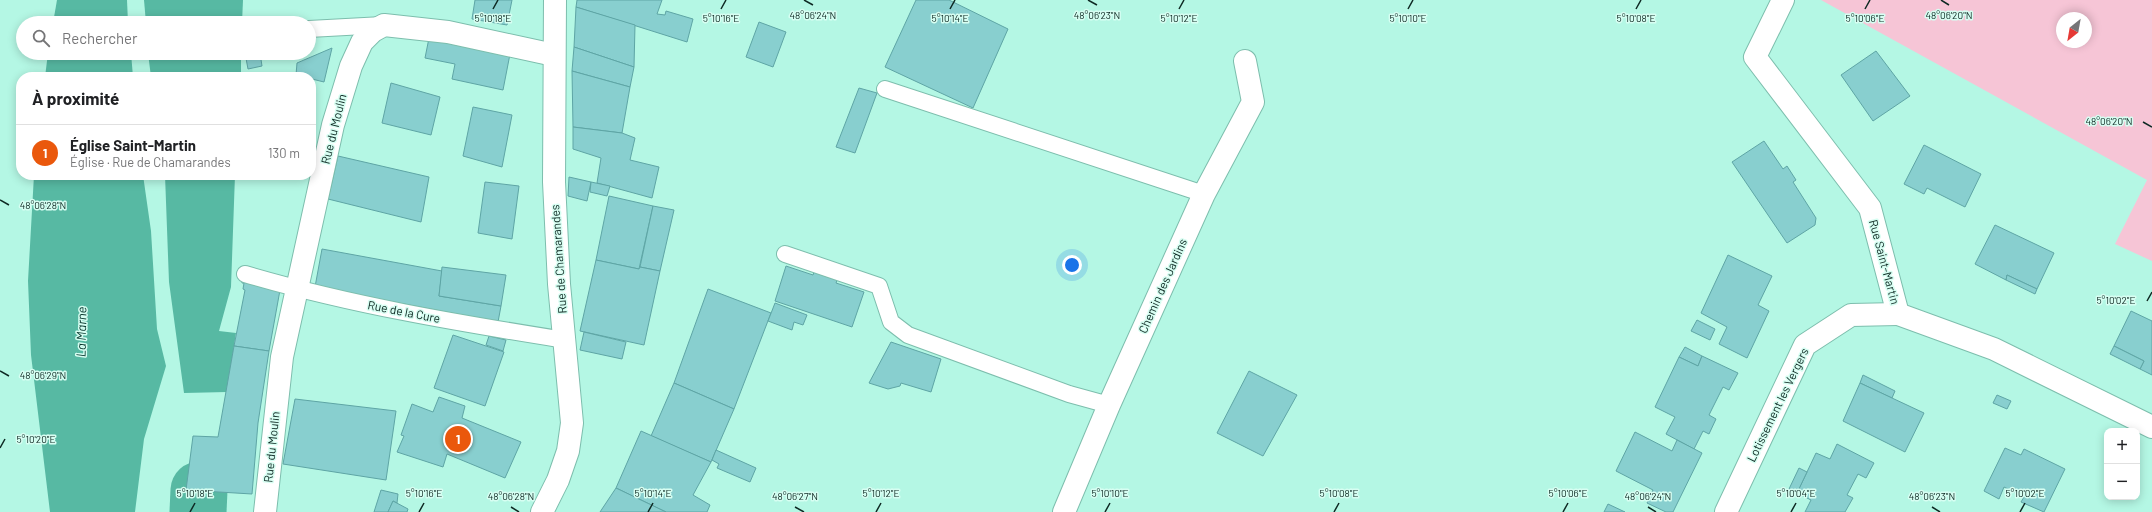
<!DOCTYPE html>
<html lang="fr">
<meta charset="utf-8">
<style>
body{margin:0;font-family:Barlow,sans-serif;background:#f6f6f6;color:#202124}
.controls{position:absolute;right:12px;bottom:12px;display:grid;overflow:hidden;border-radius:8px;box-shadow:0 2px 10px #0003}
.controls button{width:36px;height:36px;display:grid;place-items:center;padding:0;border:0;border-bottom:1px solid #e0e0e0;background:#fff;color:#202124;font:20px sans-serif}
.compass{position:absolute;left:2056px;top:12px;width:36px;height:36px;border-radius:50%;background:#fff;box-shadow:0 2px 10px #0003;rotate:211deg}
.you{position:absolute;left:1072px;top:265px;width:14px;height:14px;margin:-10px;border:3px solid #fff;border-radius:50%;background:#1a73e8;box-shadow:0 0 0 6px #1a73e833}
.badge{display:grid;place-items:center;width:26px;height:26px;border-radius:50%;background:#ea580c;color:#fff;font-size:13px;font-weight:700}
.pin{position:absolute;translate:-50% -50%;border:2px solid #fff;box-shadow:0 1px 4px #0006}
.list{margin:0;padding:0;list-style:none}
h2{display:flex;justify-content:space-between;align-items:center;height:52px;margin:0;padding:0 16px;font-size:17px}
h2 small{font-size:13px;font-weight:400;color:#757577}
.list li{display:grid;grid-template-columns:26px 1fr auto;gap:12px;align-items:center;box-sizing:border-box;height:56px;padding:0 16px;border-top:1px solid #e0e0e0}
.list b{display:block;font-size:15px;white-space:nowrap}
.list p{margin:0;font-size:13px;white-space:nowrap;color:#757577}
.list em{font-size:13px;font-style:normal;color:#757577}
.icon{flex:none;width:22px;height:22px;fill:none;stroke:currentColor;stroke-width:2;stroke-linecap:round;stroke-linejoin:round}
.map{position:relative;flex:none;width:2152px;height:512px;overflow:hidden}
.search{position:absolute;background:#fff;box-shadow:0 2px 10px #0003;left:16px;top:16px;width:300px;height:44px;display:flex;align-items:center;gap:10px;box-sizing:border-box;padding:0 14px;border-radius:22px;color:#757577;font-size:15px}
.panel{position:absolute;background:#fff;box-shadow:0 2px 10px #0003;left:16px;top:72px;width:300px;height:108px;border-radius:16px}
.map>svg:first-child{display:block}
</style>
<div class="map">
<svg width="2152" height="512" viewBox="0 0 2152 512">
<rect width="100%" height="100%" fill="#b4f7e4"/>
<path fill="#f6c5d6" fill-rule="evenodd" d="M1821 0H2152V261L2115 244 2147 180ZM2062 18H2086V42H2062Z"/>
<g fill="#57b9a3">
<path d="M57 0H127L128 23H53Z"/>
<path d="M144 0H243L242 23H146Z"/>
<path d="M48 53H131L133 77H45Z"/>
<path d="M148 53H241V77H151Z"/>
<path d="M34 175H143L151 231 157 329 166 366 144 439 135 512H50L31 355 28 281Z"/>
<path d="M165 175H235L231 287 219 331 236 333 227 392 184 393 169 282Z"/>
</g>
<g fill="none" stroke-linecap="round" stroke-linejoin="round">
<path stroke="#57b9a3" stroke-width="57" d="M198 512 199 490"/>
</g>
<g fill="#88cfcf" stroke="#5ea5a5">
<path d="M475 0H512L507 25 472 19Z"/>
<path d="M577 0H662L657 14 665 15 666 11 693 19 687 42 576 7Z"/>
<path d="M916 0H949L1008 29 973 108 885 67Z"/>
<path d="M576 7 635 25 634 67 574 47Z"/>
<path d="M759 22 786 32 773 67 746 57Z"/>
<path d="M429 38 510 54 503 90 452 79 455 64 425 58Z"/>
<path d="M574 47 634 67 630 87 572 71Z"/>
<path d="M332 48 324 82 296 75 297 63Z"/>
<path d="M1876 51 1910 96 1873 121 1841 75Z"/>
<path d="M245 53H260L262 66 248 69Z"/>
<path d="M572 71 630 87 622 133 573 127Z"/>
<path d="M391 83 440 97 431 135 382 123Z"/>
<path d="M859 88 877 93 855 153 836 147Z"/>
<path d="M473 107 512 115 502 167 463 156Z"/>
<path d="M573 127 622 133 635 138 630 160 659 167 652 198 597 183 601 158 573 149Z"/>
<path d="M1764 141 1783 169 1787 166 1796 180 1793 182 1816 218 1815 225 1787 243 1732 162Z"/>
<path d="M1924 145 1981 174 1965 207 1927 188 1924 194 1904 184Z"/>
<path d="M338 156 429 177 421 222 328 199Z"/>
<path d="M569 177 591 182 587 201 568 196Z"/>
<path d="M485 182 519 186 512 239 478 233Z"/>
<path d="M591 182 610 186 607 196 590 192Z"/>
<path d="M609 196 653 206 639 269 596 260Z"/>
<path d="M653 206 674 210 660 271 640 267Z"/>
<path d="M1995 225 2054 253 2037 289 2007 275 2006 280 1975 264Z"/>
<path d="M322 249 442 271 439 296 501 306 498 322 315 287Z"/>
<path d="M1728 255 1772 276 1758 305 1769 311 1747 358 1719 344 1727 327 1701 313Z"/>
<path d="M596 260 639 269 640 267 660 271 644 345 580 331Z"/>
<path d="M786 266 813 275 815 269 838 278 836 283 864 292 852 327 775 301Z"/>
<path d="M442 267 506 275 501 306 439 296Z"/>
<path d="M2007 275 2037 289 2035 294 2006 280Z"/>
<path d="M242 280 280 290 269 351 234 346 245 290 243 289 244 283H242Z"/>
<path d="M708 289 771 313 734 409 674 383Z"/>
<path d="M775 303 807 315 803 325 794 322 792 330 768 321Z"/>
<path d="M2131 311 2152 321V375L2140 369 2144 361 2114 346Z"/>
<path d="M1697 320 1715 329 1710 340 1691 331Z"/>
<path d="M584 332 626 342 622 359 580 350Z"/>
<path d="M453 335 504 352 485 406 434 388Z"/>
<path d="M489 336 506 340 503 351 486 345Z"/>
<path d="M891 342 941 359 931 392 901 383 900 386 888 389 869 383Z"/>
<path d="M234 346 269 351 258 423 252 494 186 490 193 436 218 437Z"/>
<path d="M2114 346 2144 361 2140 369 2110 354Z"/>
<path d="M1685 347 1702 356 1698 366 1679 357Z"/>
<path d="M1702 356 1738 373 1729 390 1723 387 1709 415 1716 419 1709 434 1703 431 1694 449 1666 434 1675 417 1655 407 1679 357 1698 366Z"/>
<path d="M1249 371 1297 395 1263 456 1217 433Z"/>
<path d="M1863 375 1895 391 1892 398 1860 383Z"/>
<path d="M674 383 734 409 711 462 651 436Z"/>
<path d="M1860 383 1924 413 1905 452 1843 421Z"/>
<path d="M1997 395 2011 401 2007 409 1993 403Z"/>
<path d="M439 397 465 406 462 418 521 442 505 478 447 454 443 467 397 452 404 436 401 435 412 404 433 412Z"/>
<path d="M295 399 396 411 386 480 283 464Z"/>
<path d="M641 431 711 462 693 495 710 505 707 512H666L616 488Z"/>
<path d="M1635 432 1672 451 1677 440 1702 453 1673 512H1666L1647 503 1653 490 1616 471Z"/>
<path d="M1837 444 1874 463 1866 478 1858 474 1847 495 1853 498 1845 512H1805L1811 500 1797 493 1816 453 1830 459Z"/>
<path d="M2005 448 2021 455 2024 449 2065 469 2044 512 2021 502 2024 497 2004 487 1999 499 1984 491Z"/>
<path d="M716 450 756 468 750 482 717 468 719 464 712 460Z"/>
<path d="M1799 468 1807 472 1797 493 1789 489Z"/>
<path d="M616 488 666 512H600Z"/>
<path d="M381 490 398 494 397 503 393 501 388 512H374Z"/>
<path d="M393 501 408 509 407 512H388Z"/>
<path d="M1608 504 1625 512H1604Z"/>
</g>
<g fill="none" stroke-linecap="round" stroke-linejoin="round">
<defs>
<g id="lane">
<path d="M309 29 383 25"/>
<path d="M885 89 1204 194"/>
<path d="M785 254 879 286 891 322 908 335 1069 394 1109 405"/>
<path d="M245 274C350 305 458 323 565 340"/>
</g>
<g id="street">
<path d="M1783 0 1755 57 1870 208 1898 314 1994 349 2152 427"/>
<path d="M265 512 282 357 333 125 351 66 362 42 373 31 384 25 448 32 554 55"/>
<path d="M1064 512 1109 405 1204 194 1253 102 1245 61"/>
<path d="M1726 512 1805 345 1851 315 1898 314"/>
</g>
<path id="secondary" d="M542 512 558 480 568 451 572 423 559 284 554 182 555 0"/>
</defs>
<use href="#lane" stroke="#7dbead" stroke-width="18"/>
<use href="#street" stroke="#7dbead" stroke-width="24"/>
<use href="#secondary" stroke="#7dbead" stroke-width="24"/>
<use href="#lane" stroke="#fff" stroke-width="16"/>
<use href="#street" stroke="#fff" stroke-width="22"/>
<use href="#secondary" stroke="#fff" stroke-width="22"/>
</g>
<path fill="none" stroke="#0e2923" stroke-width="1.5" d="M804 0 813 5M1088 0 1097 5M1941 0 1949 5M493 9 498 0M721 9 726 0M950 9 955 0M1179 9 1184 0M1408 9 1413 0M1636 9 1641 0M1865 9 1870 0M2143 122 2152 127M0 200 9 205M2147 301 2152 292M0 371 9 376M0 448 5 439M511 507 519 512M795 507 804 512M1648 507 1656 512M1932 507 1940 512M190 512 195 503M419 512 424 503M648 512 653 503M876 512 881 503M1105 512 1110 503M1334 512 1339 503M1563 512 1568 503M1791 512 1796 503M2020 512 2025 503"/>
<g text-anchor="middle" stroke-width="3" stroke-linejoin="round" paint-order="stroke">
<g font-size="12" fill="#0e2923" stroke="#d7fef2">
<text transform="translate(334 129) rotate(-76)" y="4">Rue du Moulin</text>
<text transform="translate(559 259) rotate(-94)" y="4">Rue de Chamarandes</text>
<text transform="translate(1884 262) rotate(75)" y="4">Rue Saint-Martin</text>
<text transform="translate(1163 286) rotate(-66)" y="4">Chemin des Jardins</text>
<text transform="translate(404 312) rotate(11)" y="4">Rue de la Cure</text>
<text transform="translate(1778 405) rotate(-64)" y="4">Lotissement les Vergers</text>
<text transform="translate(272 447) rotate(-84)" y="4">Rue du Moulin</text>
</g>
<g font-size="13" font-style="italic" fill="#05342b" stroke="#d7fef2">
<text transform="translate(81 332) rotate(-89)" y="5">La Marne</text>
</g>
</g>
<g font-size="10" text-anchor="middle" fill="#0e2923" stroke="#d7fef2" stroke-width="3" stroke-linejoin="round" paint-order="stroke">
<text x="1949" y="19">48°06'20"N</text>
<text x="813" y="19">48°06'24"N</text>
<text x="1097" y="19">48°06'23"N</text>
<text x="493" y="22">5°10'18"E</text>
<text x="721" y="22">5°10'16"E</text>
<text x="950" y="22">5°10'14"E</text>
<text x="1179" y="22">5°10'12"E</text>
<text x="1408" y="22">5°10'10"E</text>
<text x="1636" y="22">5°10'08"E</text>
<text x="1865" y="22">5°10'06"E</text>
<text x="2109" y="125">48°06'20"N</text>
<text x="43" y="209">48°06'28"N</text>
<text x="2116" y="304">5°10'02"E</text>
<text x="43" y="379">48°06'29"N</text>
<text x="36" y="443">5°10'20"E</text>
<text x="195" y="497">5°10'18"E</text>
<text x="424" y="497">5°10'16"E</text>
<text x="653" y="497">5°10'14"E</text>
<text x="881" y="497">5°10'12"E</text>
<text x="1110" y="497">5°10'10"E</text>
<text x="1339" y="497">5°10'08"E</text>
<text x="1568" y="497">5°10'06"E</text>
<text x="1796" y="497">5°10'04"E</text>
<text x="2025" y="497">5°10'02"E</text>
<text x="511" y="500">48°06'28"N</text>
<text x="795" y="500">48°06'27"N</text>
<text x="1648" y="500">48°06'24"N</text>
<text x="1932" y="500">48°06'23"N</text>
</g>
</svg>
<div class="controls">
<button>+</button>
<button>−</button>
</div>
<svg class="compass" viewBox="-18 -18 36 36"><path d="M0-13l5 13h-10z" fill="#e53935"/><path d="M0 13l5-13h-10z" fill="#757577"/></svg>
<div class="you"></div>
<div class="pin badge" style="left:458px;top:439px">1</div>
<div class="search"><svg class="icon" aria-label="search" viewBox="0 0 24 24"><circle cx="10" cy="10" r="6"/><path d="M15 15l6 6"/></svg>Rechercher</div>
<section class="panel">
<h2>À proximité<small></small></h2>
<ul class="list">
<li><span class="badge">1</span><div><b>Église Saint-Martin</b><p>Église · Rue de Chamarandes</p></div><em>130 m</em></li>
</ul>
</section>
</div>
